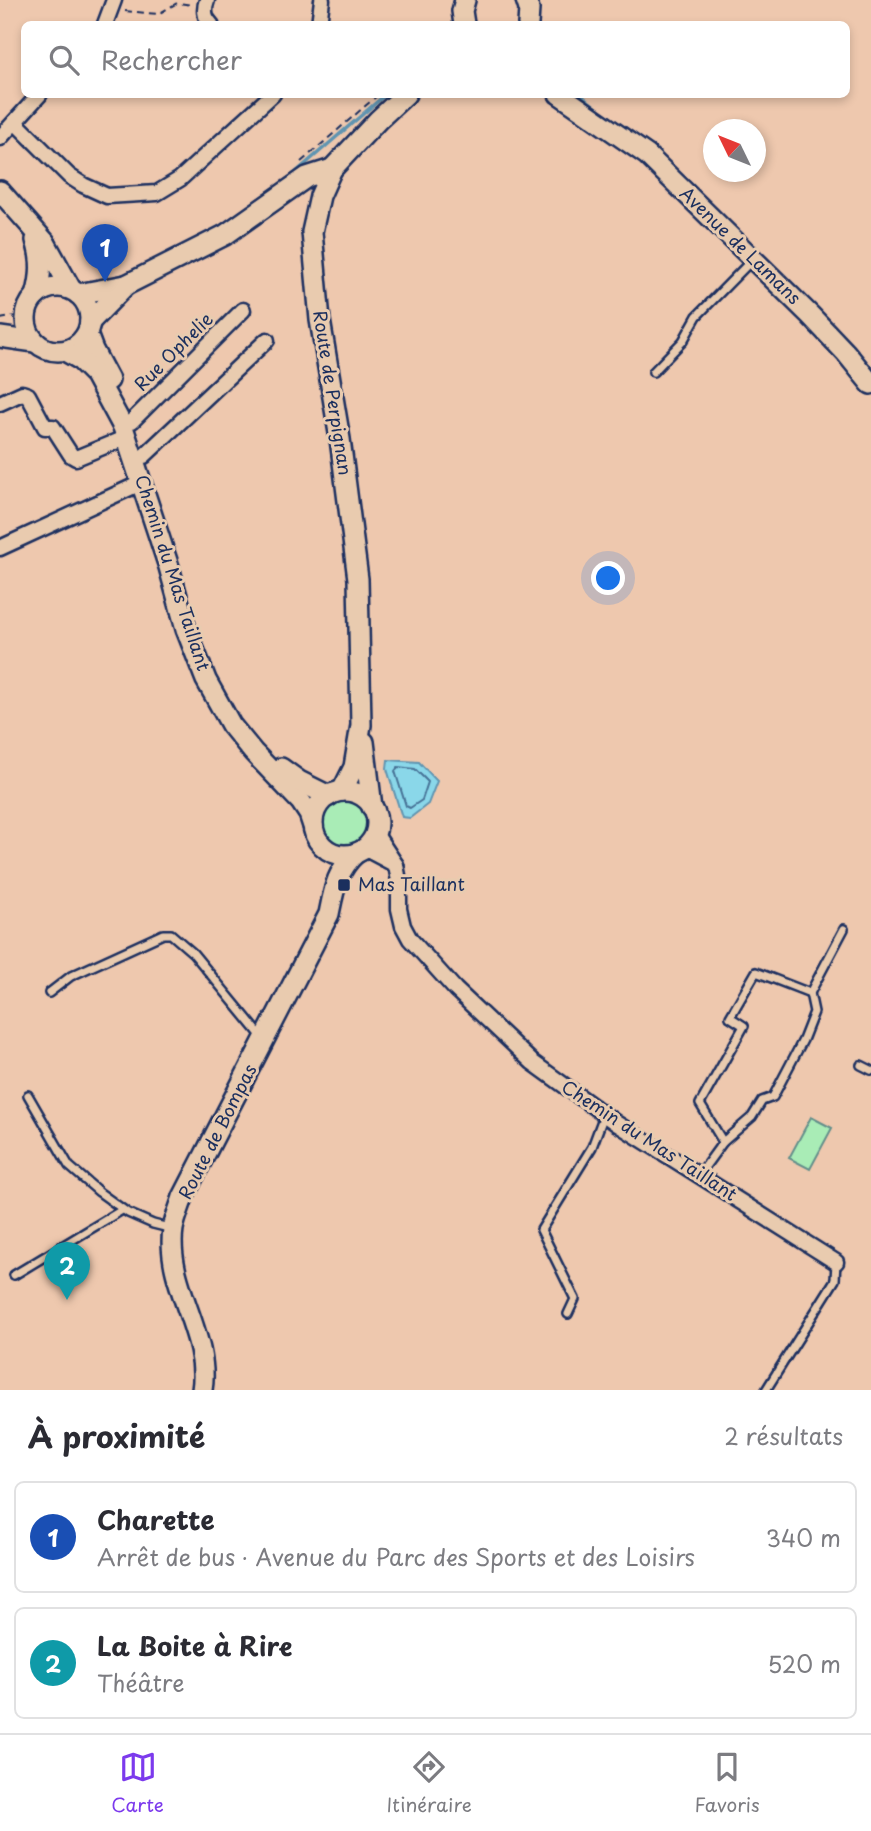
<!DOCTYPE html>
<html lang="fr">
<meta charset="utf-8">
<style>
body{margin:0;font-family:"Playpen Sans",sans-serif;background:#f7f7f7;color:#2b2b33}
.compass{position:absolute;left:703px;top:119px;width:63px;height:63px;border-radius:50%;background:#fff;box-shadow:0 4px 10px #0003;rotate:313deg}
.you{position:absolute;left:609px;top:579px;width:24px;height:24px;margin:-18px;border:5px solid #fff;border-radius:50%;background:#1a73e8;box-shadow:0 0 0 10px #1a73e833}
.badge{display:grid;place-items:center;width:46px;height:46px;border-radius:50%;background:#7c3aed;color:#fff;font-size:23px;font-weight:700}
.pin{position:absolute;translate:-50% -58px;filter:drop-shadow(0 2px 4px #0008)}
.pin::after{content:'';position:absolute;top:37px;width:24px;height:21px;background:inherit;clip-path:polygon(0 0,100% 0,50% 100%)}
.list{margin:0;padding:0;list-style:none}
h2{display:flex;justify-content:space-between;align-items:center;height:91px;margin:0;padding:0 28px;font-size:30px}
h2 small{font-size:23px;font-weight:400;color:#7c7c81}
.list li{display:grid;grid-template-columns:46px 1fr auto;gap:21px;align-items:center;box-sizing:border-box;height:112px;margin:0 14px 14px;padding:0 14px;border:2px solid #e1e1e2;border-radius:10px}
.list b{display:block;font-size:26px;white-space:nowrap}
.list p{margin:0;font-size:23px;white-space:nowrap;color:#7c7c81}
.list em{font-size:23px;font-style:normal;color:#7c7c81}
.icon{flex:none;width:38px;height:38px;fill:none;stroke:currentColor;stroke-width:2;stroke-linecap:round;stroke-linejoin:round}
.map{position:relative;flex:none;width:871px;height:1390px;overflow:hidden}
.search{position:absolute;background:#fff;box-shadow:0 4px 10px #0003;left:21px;right:21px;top:21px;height:77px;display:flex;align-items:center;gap:18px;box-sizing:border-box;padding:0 24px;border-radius:10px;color:#7c7c81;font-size:26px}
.sheet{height:343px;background:#fff}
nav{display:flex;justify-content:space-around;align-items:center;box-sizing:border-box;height:98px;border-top:2px solid #e1e1e2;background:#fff;font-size:19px;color:#7c7c81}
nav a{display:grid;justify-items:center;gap:4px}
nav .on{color:#7c3aed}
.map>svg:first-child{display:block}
</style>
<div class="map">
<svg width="871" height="1390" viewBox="0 0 871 1390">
<rect width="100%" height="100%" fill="#eec8ae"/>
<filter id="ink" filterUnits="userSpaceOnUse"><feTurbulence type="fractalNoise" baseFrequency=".0143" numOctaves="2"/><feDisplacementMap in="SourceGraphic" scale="14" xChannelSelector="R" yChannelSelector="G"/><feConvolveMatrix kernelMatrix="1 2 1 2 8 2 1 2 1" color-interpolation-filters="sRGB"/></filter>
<g filter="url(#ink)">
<g fill="#a9ecb6" stroke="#628e8a" stroke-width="2">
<circle cx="345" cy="823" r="23"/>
<path d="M811 1117 832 1128 810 1169 789 1158Z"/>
</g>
<path fill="#8ad7e9" stroke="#5e94b1" stroke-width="2" d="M388 760 419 762 437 781 428 804 410 818 402 817 387 769Z"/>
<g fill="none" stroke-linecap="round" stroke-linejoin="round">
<path stroke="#477296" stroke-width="2" d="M398 767 415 769 428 782 422 800 410 808 406 806 395 771Z"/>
<g stroke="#5e94b1" stroke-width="3.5">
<path d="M580 94 598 109"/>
<path d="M288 179 386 94"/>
<path d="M213 231 227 222"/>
</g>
<defs>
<g id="lane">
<path d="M653 372 683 341 697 316 752 260"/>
<path d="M49 993 71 976 163 934H171L193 953 262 1037"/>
<path d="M861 1065 871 1070"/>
<path d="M28 1095 69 1166 99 1192 128 1213 153 1224 173 1229"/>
<path d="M723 1142 752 1117 762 1101 773 1097 803 1040 814 1012 810 993"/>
<path d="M699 1175 723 1142 700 1104 744 1026 730 1017 756 972 810 993 844 929"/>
<path d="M14 1275 122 1210"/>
<path d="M568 1314 575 1299 541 1230 592 1147 604 1115"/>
<path d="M766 1390 835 1280 836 1262"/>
</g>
<g id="street">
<path d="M207 0C204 8 204 18 211 24"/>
<path d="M105 24 114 0"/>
<path d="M319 24 322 0"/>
<path d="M15 122 69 176 83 185 107 196 157 193 180 179 273 94"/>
<path d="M0 138 40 94"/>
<path d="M0 403 22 393 28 395 45 427H53L71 455 76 458 127 437"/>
<path d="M132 421 243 310"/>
<path d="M144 456 267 340"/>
<path d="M0 548 143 482"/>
<path d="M364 848 396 865 375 833"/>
<path d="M396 865 399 881V909L403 926 410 939 455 989 532 1062 616 1123 836 1262"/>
</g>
<g id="secondary">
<path d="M526 0 529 9 528 24"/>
<path d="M464 24 462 11 465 0"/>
<path d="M559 94 647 155 810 315 846 353 871 384"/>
<path d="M0 191 45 242 71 289"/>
<path d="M36 240C42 260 42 275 36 296"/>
<circle cx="58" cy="319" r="32"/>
<path d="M78 294 126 285"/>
<path d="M90 322 126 285 225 235 307 177 332 169"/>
<path d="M87 334 93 350 109 380"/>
<path d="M0 337 35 342"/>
<path d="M65 351 79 359 95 375 123 427 169 567 186 629 206 680 231 725 253 752 301 802 309 814 313 826"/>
<path d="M364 742 372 807"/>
<path d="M281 768 299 781 329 796"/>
<path d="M342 791 354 767 361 725 358 579 340 439 320 320 312 232 320 196 332 169 378 120 406 94"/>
<circle cx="345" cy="823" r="32"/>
<path d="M202 1390C211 1336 165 1284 173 1229 175 1218 180 1207 183 1197L329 914C334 889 337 870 356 853"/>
</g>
</defs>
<use href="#lane" stroke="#1b2f5e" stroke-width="12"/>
<use href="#street" stroke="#1b2f5e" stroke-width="19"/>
<use href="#secondary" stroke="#1b2f5e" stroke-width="24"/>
<g stroke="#1b2f5e" stroke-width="2" stroke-dasharray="7 5" stroke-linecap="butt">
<path d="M125 11 158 14 177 3 193 5"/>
<path d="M301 162 379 94"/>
<path d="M0 319 26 314"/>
</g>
<use href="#lane" stroke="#e9cbaf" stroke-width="7"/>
<use href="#street" stroke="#e9cbaf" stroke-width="14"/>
<use href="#secondary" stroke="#e9cbaf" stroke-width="19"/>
</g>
</g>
<rect fill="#1b2f5e" stroke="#e9cbaf" stroke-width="2.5" x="337" y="878" width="14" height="14" rx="3.5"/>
<g text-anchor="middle" stroke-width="6" stroke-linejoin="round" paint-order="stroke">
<g font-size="18" fill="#1b2f5e" stroke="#e9cbaf">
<text transform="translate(740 246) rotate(44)" y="6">Avenue de Lamans</text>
<text transform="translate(174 352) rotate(-45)" y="6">Rue Ophelie</text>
<text transform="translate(332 393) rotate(81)" y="6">Route de Perpignan</text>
<text transform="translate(172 573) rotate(72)" y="6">Chemin du Mas Taillant</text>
<text transform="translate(218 1132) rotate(-63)" y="6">Route de Bompas</text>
<text transform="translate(649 1141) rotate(33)" y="6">Chemin du Mas Taillant</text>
</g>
<g font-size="18" fill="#1b2f5e" stroke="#e9cbaf" text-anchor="start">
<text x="358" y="891">Mas Taillant</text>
</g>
</g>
</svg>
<svg class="compass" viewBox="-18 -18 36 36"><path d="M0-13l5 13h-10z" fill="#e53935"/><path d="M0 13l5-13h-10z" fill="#7c7c81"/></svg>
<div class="you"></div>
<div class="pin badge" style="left:105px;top:282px;background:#1a4fb4">1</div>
<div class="pin badge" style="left:67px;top:1300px;background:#0f9aa8">2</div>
<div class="search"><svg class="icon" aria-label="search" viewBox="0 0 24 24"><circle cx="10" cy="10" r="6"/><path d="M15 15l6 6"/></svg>Rechercher</div>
</div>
<section class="sheet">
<h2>À proximité<small>2 résultats</small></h2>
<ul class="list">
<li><span class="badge" style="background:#1a4fb4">1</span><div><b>Charette</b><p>Arrêt de bus · Avenue du Parc des Sports et des Loisirs</p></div><em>340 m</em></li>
<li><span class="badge" style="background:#0f9aa8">2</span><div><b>La Boite à Rire</b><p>Théâtre</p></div><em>520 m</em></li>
</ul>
</section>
<nav>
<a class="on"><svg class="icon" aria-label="map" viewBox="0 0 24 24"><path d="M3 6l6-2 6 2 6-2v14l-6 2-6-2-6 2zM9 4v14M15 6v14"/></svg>Carte</a>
<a><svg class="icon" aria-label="directions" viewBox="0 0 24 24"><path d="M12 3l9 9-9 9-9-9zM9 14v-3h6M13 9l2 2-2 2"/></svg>Itinéraire</a>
<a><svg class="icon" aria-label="saved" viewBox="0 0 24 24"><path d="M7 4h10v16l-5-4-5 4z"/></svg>Favoris</a>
</nav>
